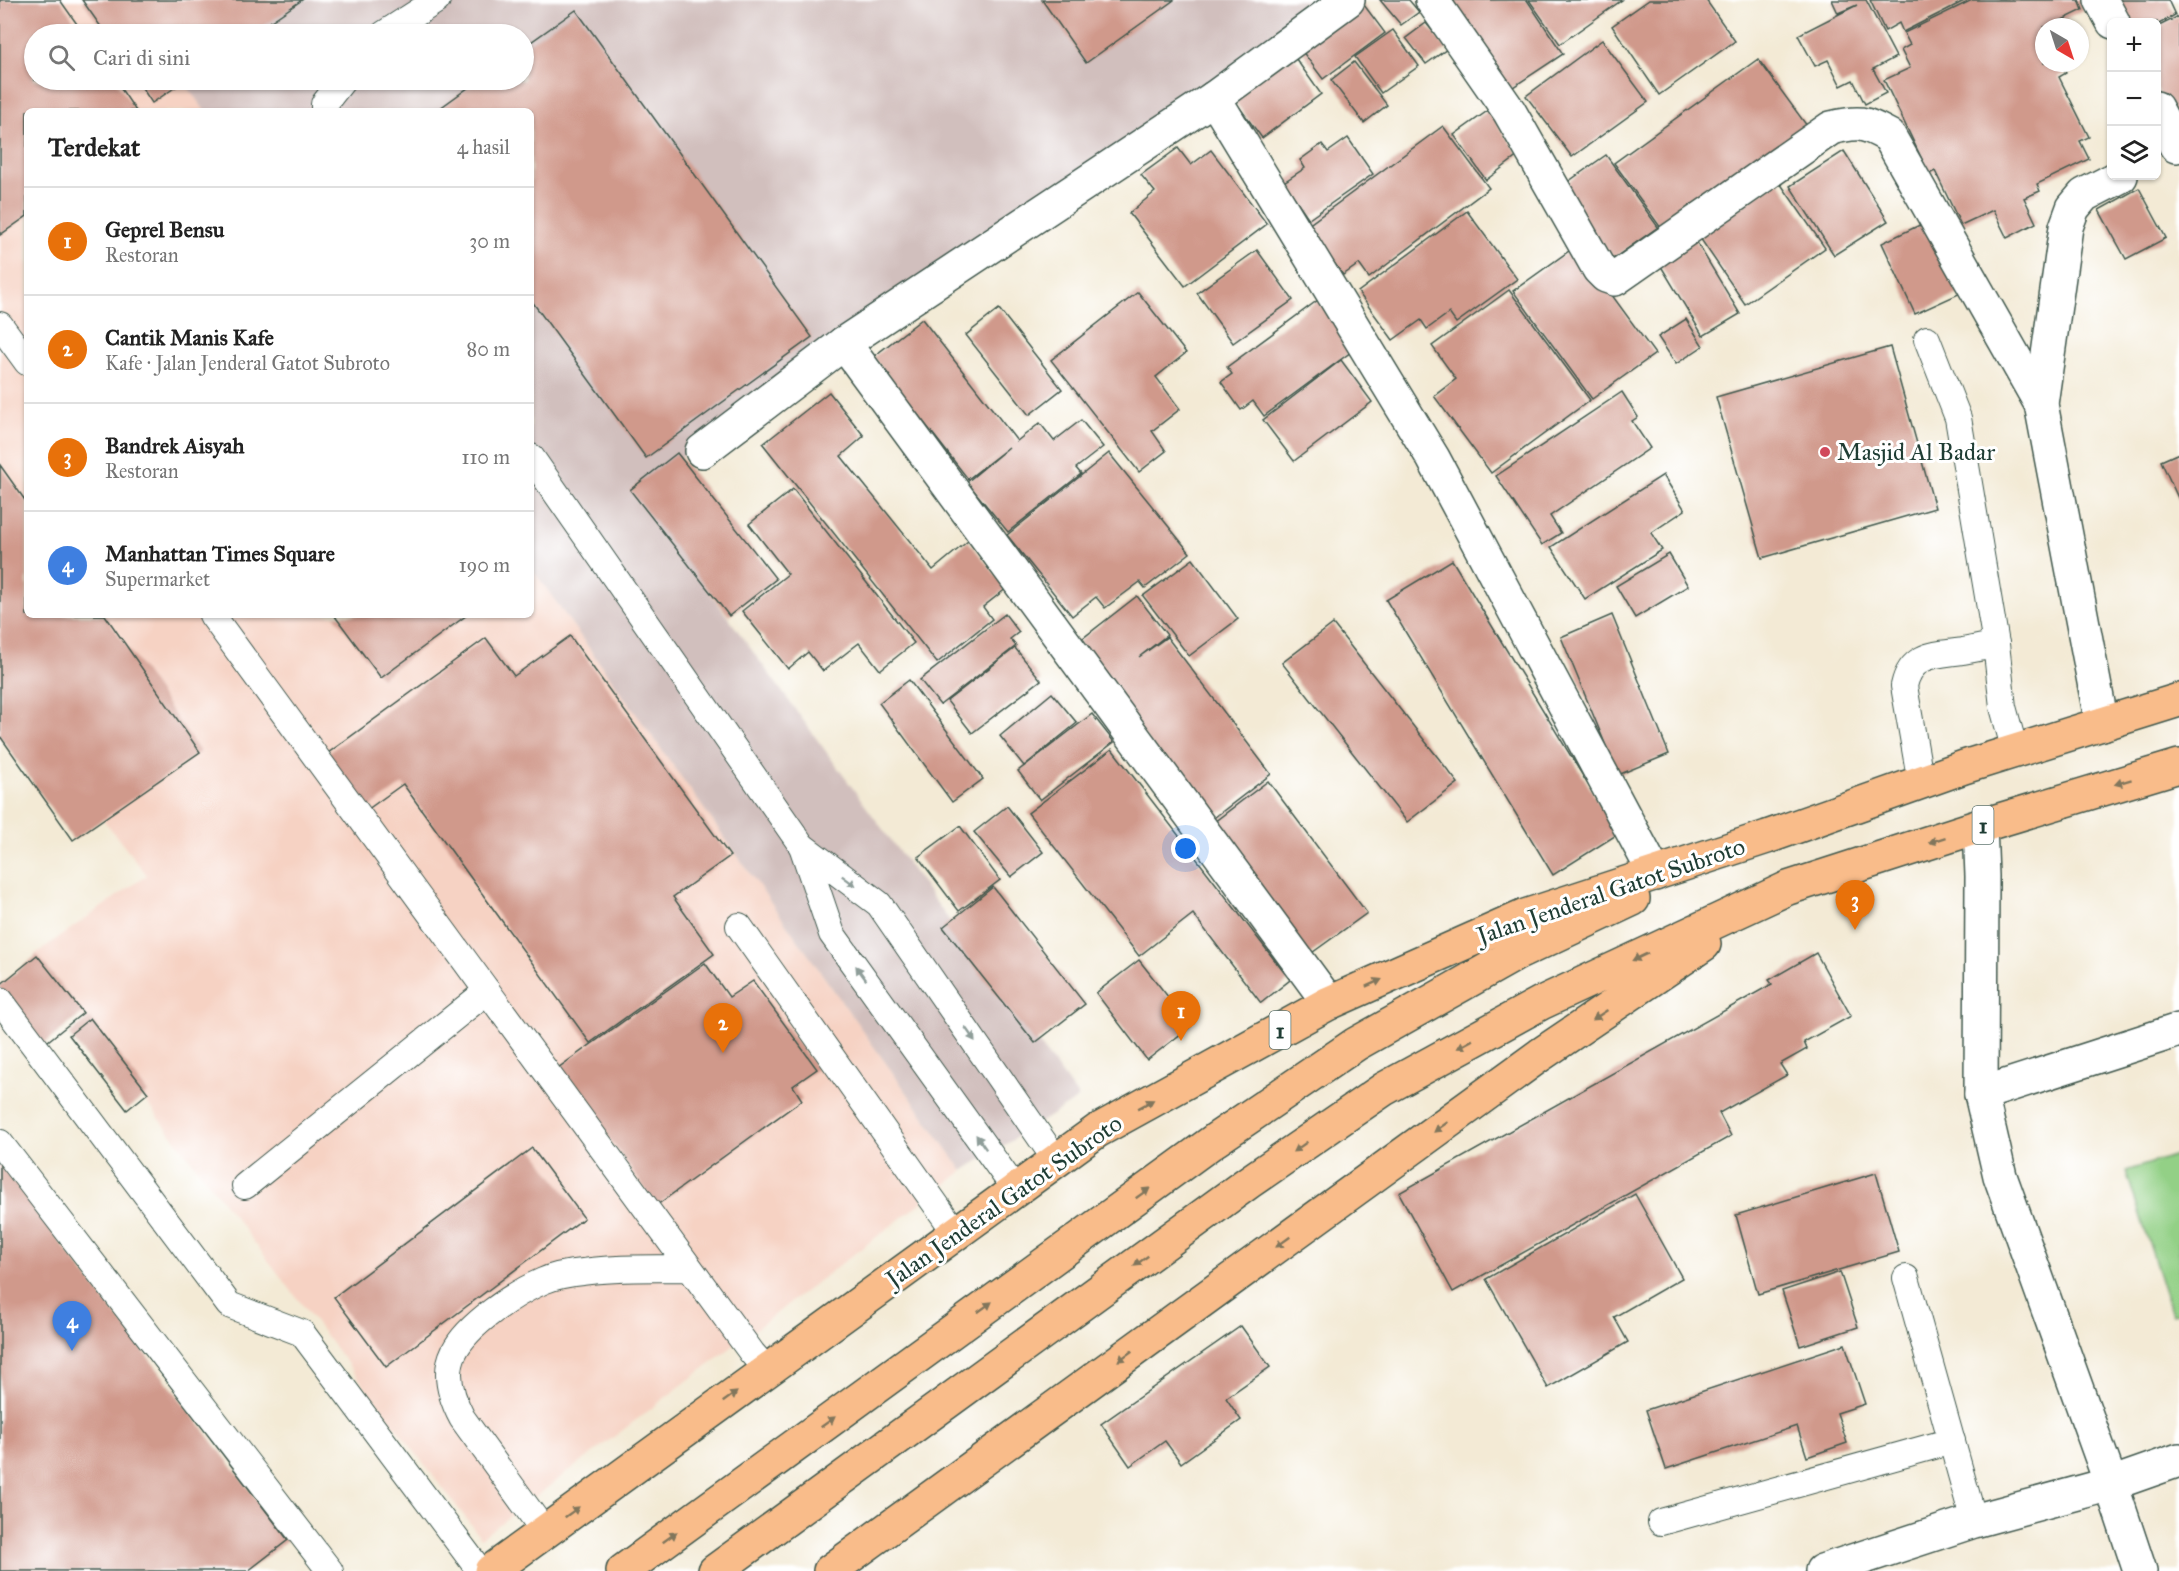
<!DOCTYPE html>
<html lang="id">
<meta charset="utf-8">
<style>
body{margin:0;font-family:"IM FELL Great Primer",serif;background:#f6f6f6;color:#222}
.controls{position:absolute;right:18px;top:18px;display:grid;overflow:hidden;border-radius:9px;box-shadow:0 2px 4px #0004}
.controls button{width:54px;height:54px;display:grid;place-items:center;padding:0;border:0;border-bottom:2px solid #e0e0e0;background:#fff;color:#222;font:30px sans-serif}
.compass{position:absolute;left:2035px;top:18px;width:54px;height:54px;border-radius:50%;background:#fff;box-shadow:0 2px 4px #0004;rotate:141deg}
.you{position:absolute;left:1186px;top:849px;width:21px;height:21px;margin:-15px;border:4px solid #fff;border-radius:50%;background:#1a73e8;box-shadow:0 0 0 9px #1a73e833}
.badge{display:grid;place-items:center;width:39px;height:39px;border-radius:50%;background:#b45309;color:#fff;font-size:20px;font-weight:700}
.pin{position:absolute;translate:-50% -50px;filter:drop-shadow(0 2px 3px #0008)}
.pin::after{content:'';position:absolute;top:32px;width:21px;height:18px;background:inherit;clip-path:polygon(0 0,100% 0,50% 100%)}
.list{margin:0;padding:0;list-style:none}
h2{display:flex;justify-content:space-between;align-items:center;height:78px;margin:0;padding:0 24px;font-size:26px}
h2 small{font-size:20px;font-weight:400;color:#767676}
.list li{display:grid;grid-template-columns:39px 1fr auto;gap:18px;align-items:center;box-sizing:border-box;height:108px;padding:0 24px;border-top:2px solid #e0e0e0}
.list b{display:block;font-size:22px;white-space:nowrap}
.list p{margin:0;font-size:20px;white-space:nowrap;color:#767676}
.list em{font-size:20px;font-style:normal;color:#767676}
.icon{flex:none;width:33px;height:33px;fill:none;stroke:currentColor;stroke-width:2;stroke-linecap:round;stroke-linejoin:round}
.map{position:relative;flex:none;width:2179px;height:1571px;overflow:hidden}
.search{position:absolute;background:#fff;box-shadow:0 2px 4px #0004;left:24px;top:24px;width:510px;height:66px;display:flex;align-items:center;gap:15px;box-sizing:border-box;padding:0 21px;border-radius:33px;color:#767676;font-size:22px}
.panel{position:absolute;background:#fff;box-shadow:0 2px 4px #0004;left:24px;top:108px;width:510px;height:510px;border-radius:9px}
.map>svg:first-child{display:block}
</style>
<div class="map">
<svg width="2179" height="1571" viewBox="0 0 2179 1571">
<rect width="100%" height="100%" fill="#fff"/>
<filter id="ink" filterUnits="userSpaceOnUse"><feTurbulence type="fractalNoise" baseFrequency=".0167" numOctaves="2"/><feDisplacementMap in="SourceGraphic" scale="12" xChannelSelector="R" yChannelSelector="G"/><feConvolveMatrix kernelMatrix="1 2 1 2 8 2 1 2 1" color-interpolation-filters="sRGB"/></filter>
<filter id="wash" filterUnits="userSpaceOnUse"><feTurbulence type="fractalNoise" baseFrequency=".008" numOctaves="4" result="noise"/><feDisplacementMap in="SourceGraphic" scale="24" xChannelSelector="R" yChannelSelector="G"/><feGaussianBlur stdDeviation="1.35" result="paint"/><feColorMatrix in="noise" values="0 0 0 0 0 0 0 0 0 0 0 0 0 0 0 0 0 1.4 0 .05"/><feComposite in="paint" operator="in"/></filter>
<g filter="url(#wash)">
<rect width="100%" height="100%" fill="#f3ead5"/>
<path fill="#f6d2c3" d="M0 0H126L151 34H34V80H183L205 111H27V615H531V567L963 1171 481 1538 34 955 147 875 0 690Z"/>
<path fill="#d1bfbd" d="M126 0H1327L635 490 1079 1098 963 1171 531 567V111H205L183 80H524V34H151Z"/>
<path fill="#93d086" stroke="#59865d" stroke-width="1.5" d="M2179 1154V1313L2172 1315 2126 1171Z"/>
<g id="blocks">
<g fill="#d0998b">
<path d="M0 0H60L84 34H34V80H115L136 111H27V216L0 235Z"/>
<path d="M82 0H302L252 34H106Z"/>
<path d="M1042 0H1174L1086 63Z"/>
<path d="M1380 0H1409L1419 12 1401 25Z"/>
<path d="M1440 0H1527L1563 54 1504 93Z"/>
<path d="M1529 0H1622L1560 44Z"/>
<path d="M1649 0H1706L1735 41 1659 95 1612 26Z"/>
<path d="M1832 0H1866L1896 57 1873 69 1886 93 1865 104 1853 80 1841 86 1828 60 1815 66 1798 35 1857 5 1838 13Z"/>
<path d="M1870 0H1966L1903 32 1899 23 1885 31Z"/>
<path d="M1972 0H2079L2083 10 2048 27H2044V63H2061L2066 73 2059 77 2089 137 2080 141 2089 159 2037 184 2040 191 2024 198 2036 223 2007 238 1993 210 1961 225 1935 171 1929 174 1884 80 1910 68 1901 50 1910 45 1904 33Z"/>
<path d="M2112 0H2168L2175 15 2157 25V22H2123Z"/>
<path d="M1361 1 1385 33 1323 79 1299 47Z"/>
<path d="M576 10 812 337 646 458 531 300V111H436L479 80H524V47Z"/>
<path d="M2179 16V129L2177 130 2157 89V27Z"/>
<path d="M1426 23 1447 49 1426 64 1406 38Z"/>
<path d="M1393 30 1419 66 1381 93 1355 57Z"/>
<path d="M1602 40 1648 102 1572 157 1526 96Z"/>
<path d="M1291 52 1321 94 1262 138 1231 96Z"/>
<path d="M1758 59 1810 130 1666 235 1614 163Z"/>
<path d="M1354 62 1387 105 1364 123 1331 80Z"/>
<path d="M137 80H186L152 103Z"/>
<path d="M1500 102 1510 115 1497 124 1519 155 1486 180 1454 135Z"/>
<path d="M1443 126 1489 188 1369 278 1359 264 1343 275 1307 226Z"/>
<path d="M1348 138 1373 174 1309 219 1284 182 1305 168 1300 160 1322 144 1328 152Z"/>
<path d="M1178 148 1191 165 1211 150 1267 224 1185 286 1129 213 1155 192 1141 175Z"/>
<path d="M1844 151 1888 221 1834 255 1790 186Z"/>
<path d="M1606 155 1658 227 1607 263 1555 191Z"/>
<path d="M1778 180 1825 248 1745 304 1698 235Z"/>
<path d="M2139 188 2166 238 2126 259 2099 210Z"/>
<path d="M1467 211 1517 279 1456 323 1449 313 1427 329 1421 320 1393 340 1358 292Z"/>
<path d="M1926 222 1961 293 1915 314 1882 243Z"/>
<path d="M1693 236 1740 314 1703 336 1656 258Z"/>
<path d="M1576 246 1655 354 1592 399 1513 291Z"/>
<path d="M1257 250 1293 300 1233 343 1197 293Z"/>
<path d="M1509 290 1590 400 1491 473 1434 396 1456 379 1432 346Z"/>
<path d="M1138 292 1186 353 1156 377 1180 409 1152 431 1166 451 1139 472 1051 360Z"/>
<path d="M1318 300 1355 349 1264 416 1253 401 1241 410 1221 382 1232 374 1227 367Z"/>
<path d="M999 309 1062 389 1029 415 966 335Z"/>
<path d="M922 319 1017 441 1040 423 1054 441 1081 420 1103 447 1076 468 1081 474 1008 532 967 482 1009 447 968 479 873 357Z"/>
<path d="M1686 319 1703 346 1676 364 1658 337Z"/>
<path d="M1890 347 1935 508 1762 558 1716 397Z"/>
<path d="M1341 360 1372 402 1294 461 1263 420Z"/>
<path d="M829 392 864 436 841 456 933 570 968 541 1007 588 983 607 992 619 937 663 763 444Z"/>
<path d="M1622 392 1638 417 1632 421 1650 448 1550 516 1561 533 1542 545 1496 476Z"/>
<path d="M677 453 776 579 729 616 630 490Z"/>
<path d="M1109 453 1190 553 1145 588 1140 582 1105 608 1096 597 1072 616 1007 535Z"/>
<path d="M2179 453V500L2161 461Z"/>
<path d="M0 465 27 503V615H105L200 752 73 840 0 736Z"/>
<path d="M1663 475 1685 510 1651 533 1662 550 1585 599 1551 547Z"/>
<path d="M793 489 914 643 880 670 859 643 823 671 808 652 788 669 742 611 788 574 749 524Z"/>
<path d="M1669 554 1688 586 1635 618 1616 586Z"/>
<path d="M1193 559 1238 619 1189 656 1143 596Z"/>
<path d="M1452 560 1618 834 1553 875 1386 600Z"/>
<path d="M1137 596 1167 635 1139 657 1167 637 1271 774 1206 824 1078 642Z"/>
<path d="M1005 614 1019 632 1010 639 1016 646 940 705 920 680Z"/>
<path d="M334 615H467L381 678Z"/>
<path d="M1612 615 1669 754 1618 775 1561 637Z"/>
<path d="M1333 624 1458 783 1407 822 1282 663Z"/>
<path d="M570 636 730 856 673 897 714 954 590 1043 403 784 364 812 324 756 486 638 514 676Z"/>
<path d="M1015 648 1041 680 972 733 947 701Z"/>
<path d="M909 680 983 779 952 802 879 703Z"/>
<path d="M1052 693 1077 723 1024 766 1000 736Z"/>
<path d="M1092 714 1114 742 1040 800 1018 771Z"/>
<path d="M1112 749 1290 980 1261 1003 1193 914 1139 956 1028 813Z"/>
<path d="M1268 781 1367 913 1302 960 1205 829Z"/>
<path d="M1007 806 1043 852 1011 877 974 832Z"/>
<path d="M960 826 1000 880 959 911 918 857Z"/>
<path d="M993 887 1085 1004 1035 1043 943 927Z"/>
<path d="M1816 953 1851 1016 1804 1042 1807 1049 1780 1064 1787 1075 1719 1113 1731 1136 1453 1292 1399 1193 1772 984 1769 980Z"/>
<path d="M37 955 83 1013 43 1045 0 992V985Z"/>
<path d="M1139 960 1191 1026 1147 1060 1096 993Z"/>
<path d="M705 963 729 997 753 981 817 1069 793 1086 802 1100 657 1205 558 1068Z"/>
<path d="M90 1018 148 1093 127 1110 69 1035Z"/>
<path d="M532 1148 584 1218 386 1367 334 1297Z"/>
<path d="M0 1163 288 1540 248 1571H0Z"/>
<path d="M1876 1173 1899 1252 1758 1294 1736 1215Z"/>
<path d="M1635 1194 1682 1278 1614 1317 1628 1342 1548 1388 1486 1279Z"/>
<path d="M1840 1272 1858 1327 1800 1346 1782 1291Z"/>
<path d="M1241 1326 1270 1367 1226 1398 1241 1420 1181 1463 1165 1441 1130 1466 1101 1424Z"/>
<path d="M1845 1344 1865 1404 1837 1413 1847 1443 1807 1457 1797 1426 1666 1469 1646 1410Z"/>
</g>
</g>
</g>
<g filter="url(#ink)">
<use href="#blocks" fill-opacity="0" stroke="#3f574c" stroke-width="1.5"/>
<g fill="none" stroke-linecap="round" stroke-linejoin="round">
<defs>
<g id="service">
<path d="M384 34 437 0"/>
<path d="M324 111V104L343 80"/>
<path d="M0 325 27 362"/>
<path d="M1927 339 1958 418 1996 644"/>
<path d="M531 457 802 846 832 934 1015 1189"/>
<path d="M212 615 752 1353 767 1370"/>
<path d="M1921 783 1904 686C1911 653 1936 655 1963 651 1974 649 1985 647 1996 644L2003 707 2015 751"/>
<path d="M802 846 879 904 1056 1160"/>
<path d="M739 926 956 1233"/>
<path d="M0 1000 229 1305 302 1333 480 1571"/>
<path d="M0 1143 330 1571"/>
<path d="M245 1186 487 991"/>
<path d="M1906 1278 1974 1521"/>
<path d="M1661 1522 1952 1441"/>
<path d="M544 1531 462 1418C452 1399 443 1374 454 1352 467 1325 515 1293 543 1281 554 1276 571 1273 583 1272 618 1267 654 1269 689 1268"/>
</g>
<g id="minor">
<path d="M1432 0 1509 111 1599 269 1606 276 1615 279 1831 128C1859 121 1864 122 1889 136L2041 404"/>
<path d="M2101 0 2113 22"/>
<path d="M1214 98 1433 458 1655 874"/>
<path d="M2156 108 2176 146"/>
<path d="M844 343 1329 1003"/>
<path d="M702 451 844 343 1214 98 1348 0"/>
<path d="M2102 724 2041 404 2066 227 2073 208 2084 195 2121 176"/>
<path d="M1980 826 1982 876 1981 1094 2000 1176 2111 1484 2140 1571"/>
<path d="M1981 1094 2179 1030"/>
<path d="M1822 1571 1974 1521 2111 1484 2179 1460"/>
</g>
<g id="trunk">
<path d="M491 1571 1097 1131 1329 1003 1525 916 1767 837 1964 767 2179 700"/>
<path d="M623 1571 1215 1140 1356 1044 1516 954 1633 899"/>
<path d="M715 1571 1249 1182 1384 1089 1541 1003 1788 888 1980 826 2179 766"/>
<path d="M830 1571 1540 1055 1704 944"/>
</g>
</defs>
<use href="#service" stroke="#3f574c" stroke-width="28"/>
<use href="#minor" stroke="#3f574c" stroke-width="36"/>
<use href="#trunk" stroke="#3f574c" stroke-width="36"/>
<use href="#service" stroke="#fff" stroke-width="26"/>
<use href="#minor" stroke="#fff" stroke-width="33"/>
<use href="#trunk" stroke="#f9bc8a" stroke-width="33"/>
</g>
<defs><path id="oneway-solid" d="M-6-.8H1V-3.2L6.5 0L1 3.2V.8H-6Z" transform="scale(1.5)"/></defs>
<g fill="#81765b">
<use href="#oneway-solid" transform="translate(2123 782) rotate(163)"/>
<use href="#oneway-solid" transform="translate(1937 840) rotate(162)"/>
<use href="#oneway-solid" transform="translate(1640 957) rotate(155)"/>
<use href="#oneway-solid" transform="translate(1374 983) rotate(-24)"/>
<use href="#oneway-solid" transform="translate(1600 1015) rotate(146)"/>
<use href="#oneway-solid" transform="translate(1465 1044) rotate(151)"/>
<use href="#oneway-solid" transform="translate(1146 1104) rotate(-29)"/>
<use href="#oneway-solid" transform="translate(1441 1127) rotate(144)"/>
<use href="#oneway-solid" transform="translate(1300 1147) rotate(145)"/>
<use href="#oneway-solid" transform="translate(1143 1193) rotate(-36)"/>
<use href="#oneway-solid" transform="translate(1283 1242) rotate(144)"/>
<use href="#oneway-solid" transform="translate(1141 1261) rotate(144)"/>
<use href="#oneway-solid" transform="translate(985 1307) rotate(-36)"/>
<use href="#oneway-solid" transform="translate(1125 1356) rotate(144)"/>
<use href="#oneway-solid" transform="translate(730 1397) rotate(-36)"/>
<use href="#oneway-solid" transform="translate(828 1422) rotate(-36)"/>
<use href="#oneway-solid" transform="translate(572 1512) rotate(-36)"/>
<use href="#oneway-solid" transform="translate(670 1537) rotate(-36)"/>
</g>
<g fill="#8f9e9a">
<use href="#oneway-solid" transform="translate(849 881) rotate(37)"/>
<use href="#oneway-solid" transform="translate(861 973) rotate(-126)"/>
<use href="#oneway-solid" transform="translate(970 1034) rotate(55)"/>
<use href="#oneway-solid" transform="translate(981 1142) rotate(-125)"/>
</g>
</g>
<circle fill="#d1495b" stroke="#fff" stroke-width="2" cx="1825" cy="452" r="6"/>
<g text-anchor="middle" stroke-width="6" stroke-linejoin="round" paint-order="stroke">
<g fill="#fff" stroke="#627771" stroke-width="1.5">
<rect x="1972.5" y="806" width="21" height="38" rx="4.5"/>
<rect x="1269.5" y="1011" width="21" height="38" rx="4.5"/>
</g>
<g font-size="22" font-weight="bold" fill="#1f3d34">
<text x="1983" y="833">1</text>
<text x="1280" y="1038">1</text>
</g>
<g font-size="24" fill="#1f3d34" stroke="#fff" text-anchor="start">
<text x="1837" y="460">Masjid Al Badar</text>
</g>
<g font-size="24" fill="#1f3d34" stroke="#fff">
<text transform="translate(1611 891) rotate(-19)" y="8">Jalan Jenderal Gatot Subroto</text>
<text transform="translate(1004 1201) rotate(-35)" y="8">Jalan Jenderal Gatot Subroto</text>
</g>
</g>
</svg>
<div class="controls">
<button>+</button>
<button>−</button>
<button><svg class="icon" aria-label="layers" viewBox="0 0 24 24"><path d="M12 4l9 5-9 5-9-5zM3 14l9 5 9-5"/></svg></button>
</div>
<svg class="compass" viewBox="-18 -18 36 36"><path d="M0-13l5 13h-10z" fill="#e53935"/><path d="M0 13l5-13h-10z" fill="#767676"/></svg>
<div class="you"></div>
<div class="pin badge" style="left:1181px;top:1041px;background:#e8710a">1</div>
<div class="pin badge" style="left:723px;top:1053px;background:#e8710a">2</div>
<div class="pin badge" style="left:1855px;top:930px;background:#e8710a">3</div>
<div class="pin badge" style="left:72px;top:1351px;background:#3f7fe0">4</div>
<div class="search"><svg class="icon" aria-label="search" viewBox="0 0 24 24"><circle cx="10" cy="10" r="6"/><path d="M15 15l6 6"/></svg>Cari di sini</div>
<section class="panel">
<h2>Terdekat<small>4 hasil</small></h2>
<ul class="list">
<li><span class="badge" style="background:#e8710a">1</span><div><b>Geprel Bensu</b><p>Restoran</p></div><em>30 m</em></li>
<li><span class="badge" style="background:#e8710a">2</span><div><b>Cantik Manis Kafe</b><p>Kafe · Jalan Jenderal Gatot Subroto</p></div><em>80 m</em></li>
<li><span class="badge" style="background:#e8710a">3</span><div><b>Bandrek Aisyah</b><p>Restoran</p></div><em>110 m</em></li>
<li><span class="badge" style="background:#3f7fe0">4</span><div><b>Manhattan Times Square</b><p>Supermarket</p></div><em>190 m</em></li>
</ul>
</section>
</div>
